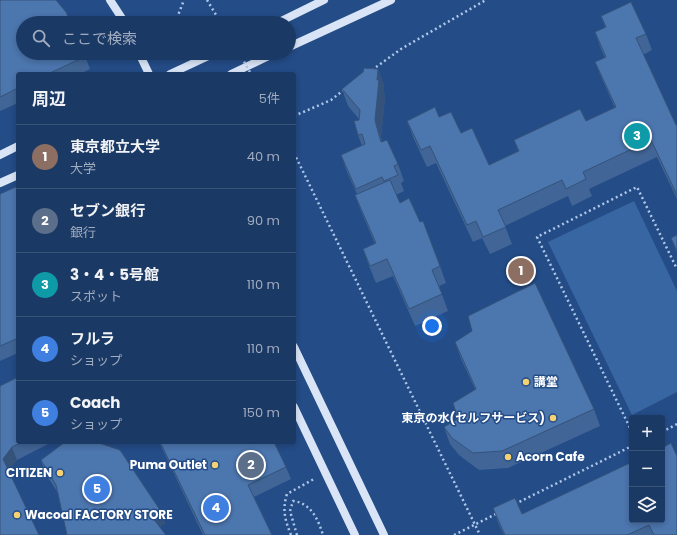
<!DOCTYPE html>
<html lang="ja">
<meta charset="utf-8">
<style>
body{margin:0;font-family:Poppins,"Noto Sans JP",sans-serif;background:#28446e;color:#f1f3f6}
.controls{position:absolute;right:12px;bottom:12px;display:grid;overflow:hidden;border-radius:4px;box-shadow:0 2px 6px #0003}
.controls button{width:36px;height:36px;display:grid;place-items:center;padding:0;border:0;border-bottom:1px solid #395379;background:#1b3965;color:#f1f3f6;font:20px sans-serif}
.you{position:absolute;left:432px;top:326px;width:14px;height:14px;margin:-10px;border:3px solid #fff;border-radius:50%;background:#1a73e8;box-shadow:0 0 0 6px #1a73e833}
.badge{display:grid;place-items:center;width:26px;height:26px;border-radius:50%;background:#f4d172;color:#fff;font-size:13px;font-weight:700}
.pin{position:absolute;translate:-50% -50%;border:2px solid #fff;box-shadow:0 1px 4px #0006}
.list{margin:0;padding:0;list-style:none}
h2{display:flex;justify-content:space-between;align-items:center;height:52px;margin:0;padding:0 16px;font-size:17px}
h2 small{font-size:13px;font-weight:400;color:#a0acbf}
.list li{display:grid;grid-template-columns:26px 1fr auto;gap:12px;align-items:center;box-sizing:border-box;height:64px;padding:0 16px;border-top:1px solid #395379}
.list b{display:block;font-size:15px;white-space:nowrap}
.list p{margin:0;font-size:13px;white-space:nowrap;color:#a0acbf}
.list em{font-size:13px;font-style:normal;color:#a0acbf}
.icon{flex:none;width:22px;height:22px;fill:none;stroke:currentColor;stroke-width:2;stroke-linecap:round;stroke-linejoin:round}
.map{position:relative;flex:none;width:677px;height:535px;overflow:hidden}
.search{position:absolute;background:#1b3965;box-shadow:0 2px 6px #0003;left:16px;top:16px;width:280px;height:44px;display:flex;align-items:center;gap:10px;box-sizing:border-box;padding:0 14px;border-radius:22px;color:#a0acbf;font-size:15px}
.panel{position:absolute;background:#1b3965;box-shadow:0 2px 6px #0003;left:16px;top:72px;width:280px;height:372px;border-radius:4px}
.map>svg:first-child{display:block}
</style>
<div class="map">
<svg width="677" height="535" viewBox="0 0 677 535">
<rect width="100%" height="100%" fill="#244c87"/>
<path fill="#3866a3" d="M634 201 677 291V392L632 415 548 242Z"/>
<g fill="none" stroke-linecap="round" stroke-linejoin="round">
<g stroke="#aec7e9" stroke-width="2.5" stroke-dasharray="2 3" stroke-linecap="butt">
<path d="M207 0 221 23"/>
<path d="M175 23 184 0"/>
<path d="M372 70 401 49 486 0"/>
<path d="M294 116 331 100 345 89"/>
<path d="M294 153 480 535"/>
<path d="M632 432 537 237 637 187 677 269"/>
<path d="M662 432 677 424"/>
<path d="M515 504 632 446"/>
<path d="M291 535C285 520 282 510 287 494L314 479"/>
<path d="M297 535 290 511 293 501C311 503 318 519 323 535"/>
<path d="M454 535 498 513"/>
</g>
<g stroke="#d9e5f7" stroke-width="8">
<path d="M110 0 125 23"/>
<path d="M277 23 324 0"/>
<path d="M289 47 391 0"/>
<path d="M139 53 149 74"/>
<path d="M170 74 215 53"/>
<path d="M231 74 275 53"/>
<path d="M0 155 18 146"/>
<path d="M0 183 18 175"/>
<path d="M294 347 384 535"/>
<path d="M294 407 355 535"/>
</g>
<path stroke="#aec7e9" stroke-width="2.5" stroke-dasharray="2 3" stroke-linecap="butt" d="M239 53 251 74"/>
</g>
<g fill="#416596">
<path d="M0 0 84 53 90 69 80 74H18V103L0 111Z"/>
<path d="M601 16 646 34 652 50 643 55 676 125H677V199L657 157 589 189 592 196 572 206 568 196 505 226 512 244 490 254 482 238 473 242 436 163 427 167 413 137 407 121 439 117 461 133 489 165 518 151 514 140 586 121 615 108 602 79 595 62 605 58 601 49 595 32 605 27Z"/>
<path d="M378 69 384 86V92L385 97 381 137 382 142 398 164 404 181 401 183 404 191 396 195 400 203 420 222 440 266 446 283 439 286 448 311 415 326 393 276 376 283 369 266 363 249 375 244 361 211 355 195 357 194 347 172 341 155 362 146 358 135 359 119 348 106 342 89Z"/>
<path d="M18 186V353L0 361V194Z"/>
<path d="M677 235V253L671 238Z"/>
<path d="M455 342 594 409 600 426 508 468 479 470 459 455 450 444 444 427 458 419 475 389 461 359Z"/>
<path d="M0 386 18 442H52L17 460 8 470 0 535Z"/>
<path d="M159 442H274L286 467 291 479 254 497 272 535H203Z"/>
<path d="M677 456V535H504L499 525 493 508 522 514Z"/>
<path d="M41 460 160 510 165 523 160 527 58 493 45 473Z"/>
</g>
<g fill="#35537a">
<path d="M378 69 384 86V92L385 97 381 137 383 145 377 128 375 120Z"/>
<path d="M12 447 17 460 7 472 3 459Z"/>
<path d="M160 510 165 523 157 530 152 517Z"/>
</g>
<g fill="#4c76ae" stroke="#35537a">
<path d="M0 0H56L66 12 71 23H23V53H84L86 56 48 74H18V88L0 97Z"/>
<path d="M631 2 646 34 636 38 676 125H677V195L651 140 583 172 586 179 566 189 562 180 498 210 506 227 483 237 476 221 467 225 430 146 421 150 407 121 435 107 439 117 451 112 461 133 472 128 489 165 519 151 514 140 580 109 586 121 616 107 595 62 606 57 595 32 606 27 601 16Z"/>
<path d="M364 68 378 69 377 80H379L375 120 377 128 381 142 387 140 398 164 394 166 398 175 384 181 382 177 356 189 341 155 365 144 362 134 358 135 354 121 359 120 360 110 342 89 363 72Z"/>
<path d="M390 180 400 203 409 198 420 222 423 221 440 266 432 270 442 294 409 309 387 259 370 266 363 249 376 243 355 195Z"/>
<path d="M18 186V343L16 339 0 346V194Z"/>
<path d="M677 235V251L671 238Z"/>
<path d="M535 283 594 409 502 451 473 453 452 438 444 427 458 419 453 403 476 389 455 342 472 331 468 316Z"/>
<path d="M18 377V442H23L12 447 3 459 39 535H0V386Z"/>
<path d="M65 442H96L120 450 160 510 152 517 166 535H67L56 485 41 460Z"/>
<path d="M160 442H274L286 467 248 485 272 535H205Z"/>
<path d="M671 443 677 456V535H654L649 525 627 535H505L493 508 515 498 522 514 632 462V520H662V448Z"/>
</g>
<g fill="#f4d172" stroke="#244c87" stroke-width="1.5">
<circle cx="526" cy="382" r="4"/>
<circle cx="553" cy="418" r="4"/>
<circle cx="508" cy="457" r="4"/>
<circle cx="215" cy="465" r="4"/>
<circle cx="60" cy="473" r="4"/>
<circle cx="17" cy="515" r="4"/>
</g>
<g text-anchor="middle" stroke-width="3" stroke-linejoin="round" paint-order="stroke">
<g font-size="12" font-weight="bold" fill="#fff" stroke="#244c87" text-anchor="start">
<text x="534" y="386">講堂</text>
<text x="545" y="422" text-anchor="end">東京の水(セルフサービス)</text>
<text x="516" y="461">Acorn Cafe</text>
<text x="207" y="469" text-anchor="end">Puma Outlet</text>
<text x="52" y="477" text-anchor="end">CITIZEN</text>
<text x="25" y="519">Wacoal FACTORY STORE</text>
</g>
</g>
</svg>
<div class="controls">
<button>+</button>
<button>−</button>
<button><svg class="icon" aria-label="layers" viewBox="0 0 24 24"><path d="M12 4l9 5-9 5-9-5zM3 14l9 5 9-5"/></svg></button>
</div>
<div class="you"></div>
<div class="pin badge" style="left:521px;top:271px;background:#8d6e63">1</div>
<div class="pin badge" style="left:251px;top:465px;background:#5c6f8a">2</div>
<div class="pin badge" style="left:637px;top:136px;background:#0f9aa8">3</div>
<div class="pin badge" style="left:216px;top:508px;background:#3f7fe0">4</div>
<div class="pin badge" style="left:97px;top:489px;background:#3f7fe0">5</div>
<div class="search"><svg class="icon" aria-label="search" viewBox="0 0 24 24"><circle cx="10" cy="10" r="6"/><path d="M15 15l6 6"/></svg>ここで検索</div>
<section class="panel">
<h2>周辺<small>5件</small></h2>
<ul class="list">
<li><span class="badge" style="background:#8d6e63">1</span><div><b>東京都立大学</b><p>大学</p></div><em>40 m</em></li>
<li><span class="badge" style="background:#5c6f8a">2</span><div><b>セブン銀行</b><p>銀行</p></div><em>90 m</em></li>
<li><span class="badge" style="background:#0f9aa8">3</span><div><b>3・4・5号館</b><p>スポット</p></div><em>110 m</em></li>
<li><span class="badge" style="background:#3f7fe0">4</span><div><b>フルラ</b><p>ショップ</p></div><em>110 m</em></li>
<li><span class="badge" style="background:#3f7fe0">5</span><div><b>Coach</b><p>ショップ</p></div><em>150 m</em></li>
</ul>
</section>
</div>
